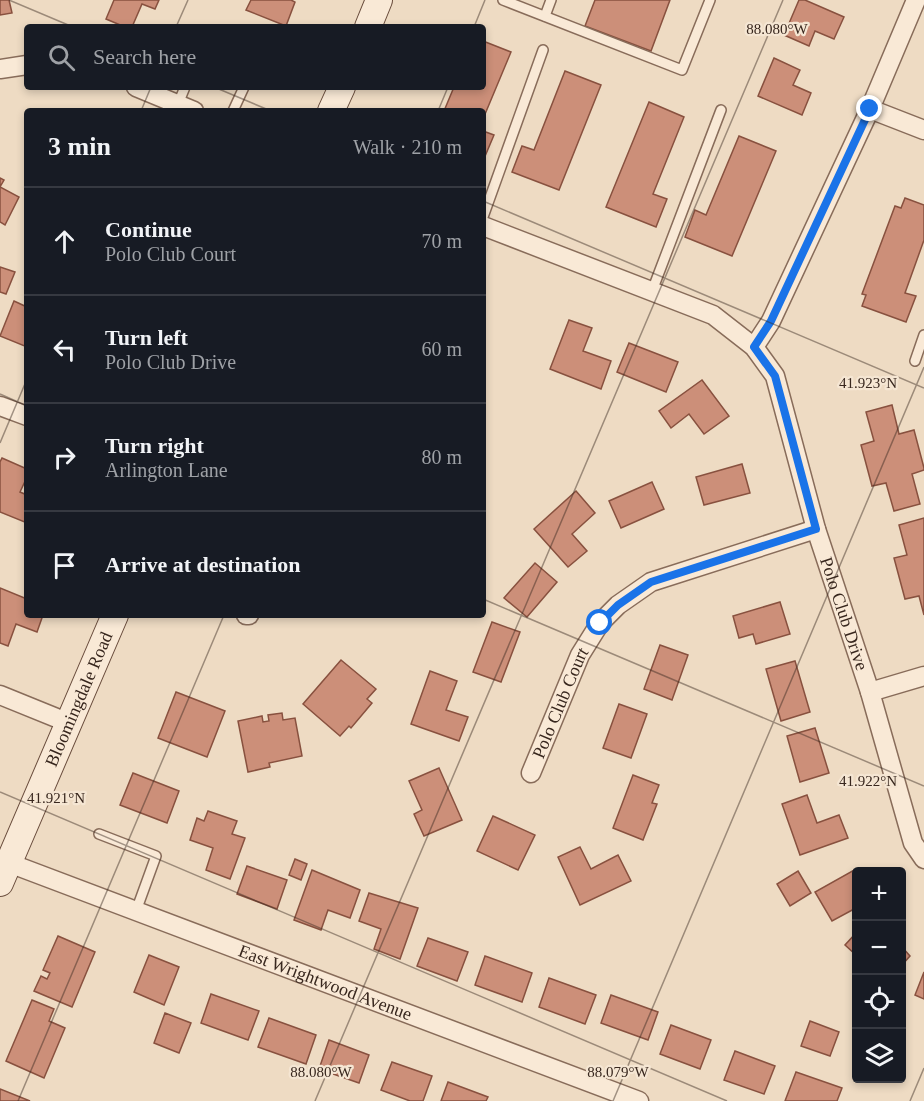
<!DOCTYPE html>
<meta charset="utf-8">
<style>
body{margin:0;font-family:"Times New Roman",serif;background:#20242c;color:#f1f3f6}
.controls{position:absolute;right:18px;bottom:18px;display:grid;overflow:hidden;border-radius:6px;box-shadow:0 3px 9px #0003}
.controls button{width:54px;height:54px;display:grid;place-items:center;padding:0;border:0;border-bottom:2px solid #363941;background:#171b24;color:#f1f3f6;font:30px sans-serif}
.stop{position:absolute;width:18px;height:18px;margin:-14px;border:4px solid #1a73e8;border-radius:50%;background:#fff}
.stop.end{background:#1a73e8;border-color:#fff;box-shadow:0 2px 6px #0008}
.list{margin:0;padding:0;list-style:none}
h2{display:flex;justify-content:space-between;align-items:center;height:78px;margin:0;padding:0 24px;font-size:26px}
h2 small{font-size:20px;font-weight:400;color:#9ea1a6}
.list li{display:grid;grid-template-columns:39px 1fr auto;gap:18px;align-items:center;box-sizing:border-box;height:108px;padding:0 24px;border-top:2px solid #363941}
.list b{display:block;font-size:22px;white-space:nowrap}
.list p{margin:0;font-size:20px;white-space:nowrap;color:#9ea1a6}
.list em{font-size:20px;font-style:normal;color:#9ea1a6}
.icon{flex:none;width:33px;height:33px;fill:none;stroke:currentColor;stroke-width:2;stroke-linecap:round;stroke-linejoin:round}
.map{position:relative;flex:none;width:924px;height:1101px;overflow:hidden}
.search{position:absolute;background:#171b24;box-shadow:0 3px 9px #0003;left:24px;top:24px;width:462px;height:66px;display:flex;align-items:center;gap:15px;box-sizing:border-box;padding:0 21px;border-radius:6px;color:#9ea1a6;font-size:22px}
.panel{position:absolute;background:#171b24;box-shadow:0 3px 9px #0003;left:24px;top:108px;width:462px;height:510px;border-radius:6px}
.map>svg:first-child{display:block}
</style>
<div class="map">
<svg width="924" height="1101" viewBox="0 0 924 1101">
<rect width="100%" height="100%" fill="#eedbc3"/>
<g fill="#cc8f79" stroke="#88513f" stroke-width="1.5">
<path d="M0 0H9L12 13 0 15Z"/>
<path d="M114 0H159L155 9 142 4 132 27H125L106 19Z"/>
<path d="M251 0H291L295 2 286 26 246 10Z"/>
<path d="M595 0H670L651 51 585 26Z"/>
<path d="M799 0H805L844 17 834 39 815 31 809 46 784 35Z"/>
<path d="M483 41 511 52 483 119V111H444L454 87H483Z"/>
<path d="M774 58 800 70 793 85 811 93 802 115 758 96Z"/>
<path d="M565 71 601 85 559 190 512 172 522 146 534 150Z"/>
<path d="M649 102 684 117 653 194 667 199 656 227 606 207Z"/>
<path d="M483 131 494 135 483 161Z"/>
<path d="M739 136 776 151 732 256 685 237 695 210 706 215Z"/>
<path d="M0 178 4 180 0 187 19 197 5 225 0 222Z"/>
<path d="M905 198 924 205V240L905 293 916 296 906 322 862 306 866 295 862 294 895 206 901 208Z"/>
<path d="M0 267 15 272 6 294 0 292Z"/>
<path d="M14 301 27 307V347L0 336Z"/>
<path d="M569 320 592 328 583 351 611 361 601 389 550 369Z"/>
<path d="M629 343 678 362 666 392 617 372Z"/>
<path d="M702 380 729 416 704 434 689 414 671 428 659 411Z"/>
<path d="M892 405 899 434 914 430 924 468V470L912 474 920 504 894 511 886 483 872 486 861 445 874 441 866 412Z"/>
<path d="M2 458 27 469V477L20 492 27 495V523L0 512V462Z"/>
<path d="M742 464 750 493 704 505 696 477Z"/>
<path d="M652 482 664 509 621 528 609 501Z"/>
<path d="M576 491 595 513 572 534 587 551 568 567 534 529Z"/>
<path d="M924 518V615L919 596 905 599 894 558 907 555 899 525Z"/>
<path d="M535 563 557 582 527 617 504 598Z"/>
<path d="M0 588 27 599V615H43L37 632 16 624 8 646 0 643Z"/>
<path d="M780 602 790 634 756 644 753 634 739 638 733 616Z"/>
<path d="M492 622 520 632 501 682 473 672Z"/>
<path d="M660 645 688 655 672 700 644 689Z"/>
<path d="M341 660 376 689 367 699 372 703 351 728 349 726 340 736 303 704Z"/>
<path d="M795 661 810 712 781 721 766 669Z"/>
<path d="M430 671 457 681 446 710 468 717 459 741 411 724Z"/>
<path d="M176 692 225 711 207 757 158 738Z"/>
<path d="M619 704 647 714 631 758 603 748Z"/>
<path d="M282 713 283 720 295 718 302 756 269 763 270 767 248 772 238 721 262 716 263 722 269 721 268 715Z"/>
<path d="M815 728 829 773 800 782 787 736Z"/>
<path d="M439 768 462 820 424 836 414 814 422 810 409 781Z"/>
<path d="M133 773 179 791 167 823 120 805Z"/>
<path d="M633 775 659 785 652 803 657 804 643 840 613 828Z"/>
<path d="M807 795 817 823 839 815 848 838 800 855 782 804Z"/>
<path d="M208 811 237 821 232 834 245 838 230 879 206 870 213 848 190 840 197 818 204 821Z"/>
<path d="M493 816 535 835 518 870 477 851Z"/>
<path d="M580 847 591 869 618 855 631 881 580 905 558 857Z"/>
<path d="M295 859 307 864 301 880 289 875Z"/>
<path d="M247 866 287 880 277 909 237 894Z"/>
<path d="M856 869V908L832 921 815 892Z"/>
<path d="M312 870 360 890 350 918 328 910 321 930 294 920Z"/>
<path d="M798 871 811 893 790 906 777 884Z"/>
<path d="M369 893 418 908 400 959 374 949 381 929 359 921Z"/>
<path d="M856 933V955L845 945Z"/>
<path d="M58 936 95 952 72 1007 34 991 41 976 47 979 50 973 43 970Z"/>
<path d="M428 938 468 952 457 981 417 966Z"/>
<path d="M902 947 910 956 902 965Z"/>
<path d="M149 955 179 967 164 1005 134 992Z"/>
<path d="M485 956 532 973 522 1002 475 985Z"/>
<path d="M924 972V999L915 995Z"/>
<path d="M549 978 596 995 585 1024 539 1007Z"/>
<path d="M211 994 259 1011 248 1040 201 1023Z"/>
<path d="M611 995 658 1012 648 1040 601 1023Z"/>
<path d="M32 1000 54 1009 49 1021 65 1028 44 1078 6 1061Z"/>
<path d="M165 1013 191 1023 179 1053 154 1043Z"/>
<path d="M269 1018 316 1035 306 1064 258 1047Z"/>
<path d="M810 1021 839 1032 830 1056 801 1046Z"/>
<path d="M671 1025 711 1040 700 1069 660 1054Z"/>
<path d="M329 1040 369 1055 359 1083 319 1069Z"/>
<path d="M735 1051 775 1066 764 1094 724 1080Z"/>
<path d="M392 1062 432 1076 423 1101H410L381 1090Z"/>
<path d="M796 1072 842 1088 837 1101H785Z"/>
<path d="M448 1082 488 1097 486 1101H441Z"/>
<path d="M0 1089 30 1101H0Z"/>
</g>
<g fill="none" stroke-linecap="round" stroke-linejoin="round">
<defs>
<g id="service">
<path d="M503 0 682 70 710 0"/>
<path d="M545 16 551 0"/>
<path d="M178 104 185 87"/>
<path d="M233 111 244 87"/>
<path d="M483 217 543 50"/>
<path d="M652 291 721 110"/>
<path d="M915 361 924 335"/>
<path d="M99 834 156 856 136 911"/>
</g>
<g id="minor">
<path d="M0 69 27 65"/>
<path d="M136 87 194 111"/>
<path d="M870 109 924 130"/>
<path id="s1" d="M483 226 713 315 754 347 775 376 816 529 870 692 913 843 924 859"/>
<path d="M754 347 771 321 870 109 916 0"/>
<path d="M0 406 27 416"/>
<path d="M246 615H249"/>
<path d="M870 692 924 676"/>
<path d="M0 695 69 723"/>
<path id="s2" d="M531 773 580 655 600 623 618 605 651 582 816 529"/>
<path id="s3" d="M9 863 639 1101"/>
</g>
<g id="secondary">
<path d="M368 27 379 0"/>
<path d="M331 111 342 87"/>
<path id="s4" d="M0 883 115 615"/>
</g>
</defs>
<use href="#service" stroke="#886c5a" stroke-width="12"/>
<use href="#minor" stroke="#886c5a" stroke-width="21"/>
<use href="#secondary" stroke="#6a4d3d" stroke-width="28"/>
<use href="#service" stroke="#f9e9d6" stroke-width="9"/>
<use href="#minor" stroke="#f9e9d6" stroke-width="18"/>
<use href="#secondary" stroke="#f9e9d6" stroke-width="26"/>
</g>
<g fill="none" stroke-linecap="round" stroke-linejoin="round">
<path stroke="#1a73e8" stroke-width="8" d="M600 623 618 605 651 582 816 529 775 376 754 347 771 321 870 109"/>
</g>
<path fill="none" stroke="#38271e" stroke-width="1.5" stroke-opacity="0.45" d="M9 0 73 27M176 27 188 0M474 27 485 0M214 87 271 111M141 111 151 87M438 111 448 87M483 201 924 388M0 394 27 406M0 443 27 379M483 599 924 786M0 792 727 1101M18 1101 224 615M315 1101 783 0M613 1101 924 367M910 1101 924 1068"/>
<g text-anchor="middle" stroke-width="4.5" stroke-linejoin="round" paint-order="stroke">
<g font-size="18" fill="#38271e" stroke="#f5e6d3">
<text dy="6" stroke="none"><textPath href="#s1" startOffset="582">Polo Club Drive</textPath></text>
<text dy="6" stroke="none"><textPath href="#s4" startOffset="200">Bloomingdale Road</textPath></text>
<text dy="6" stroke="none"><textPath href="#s2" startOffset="76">Polo Club Court</textPath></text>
<text dy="6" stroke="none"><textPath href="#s3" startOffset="338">East Wrightwood Avenue</textPath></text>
</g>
</g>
<g font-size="15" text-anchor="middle" fill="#38271e" stroke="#f5e6d3" stroke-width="4.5" stroke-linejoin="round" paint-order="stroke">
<text x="777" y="34">88.080°W</text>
<text x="868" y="388">41.923°N</text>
<text x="868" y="786">41.922°N</text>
<text x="56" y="803">41.921°N</text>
<text x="321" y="1077">88.080°W</text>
<text x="618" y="1077">88.079°W</text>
</g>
</svg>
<div class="controls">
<button>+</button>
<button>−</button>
<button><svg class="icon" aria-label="locate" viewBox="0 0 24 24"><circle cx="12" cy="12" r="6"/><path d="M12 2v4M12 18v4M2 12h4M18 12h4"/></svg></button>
<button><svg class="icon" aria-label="layers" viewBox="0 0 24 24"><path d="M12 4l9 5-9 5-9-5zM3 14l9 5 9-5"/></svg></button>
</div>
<div class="stop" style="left:600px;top:623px"></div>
<div class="stop end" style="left:870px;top:109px"></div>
<div class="search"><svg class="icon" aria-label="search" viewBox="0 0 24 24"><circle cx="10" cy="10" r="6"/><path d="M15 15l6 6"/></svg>Search here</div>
<section class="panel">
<h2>3 min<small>Walk · 210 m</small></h2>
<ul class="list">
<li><svg class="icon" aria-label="ahead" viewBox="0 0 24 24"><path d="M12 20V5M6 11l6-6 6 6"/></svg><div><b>Continue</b><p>Polo Club Court</p></div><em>70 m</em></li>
<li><svg class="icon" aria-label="left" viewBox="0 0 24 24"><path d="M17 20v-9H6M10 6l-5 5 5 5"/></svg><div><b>Turn left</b><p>Polo Club Drive</p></div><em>60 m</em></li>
<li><svg class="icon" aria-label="right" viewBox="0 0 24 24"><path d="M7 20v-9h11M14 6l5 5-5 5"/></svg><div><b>Turn right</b><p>Arlington Lane</p></div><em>80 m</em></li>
<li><svg class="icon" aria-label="arrive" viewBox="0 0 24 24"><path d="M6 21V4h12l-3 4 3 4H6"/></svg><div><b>Arrive at destination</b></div></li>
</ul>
</section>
</div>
